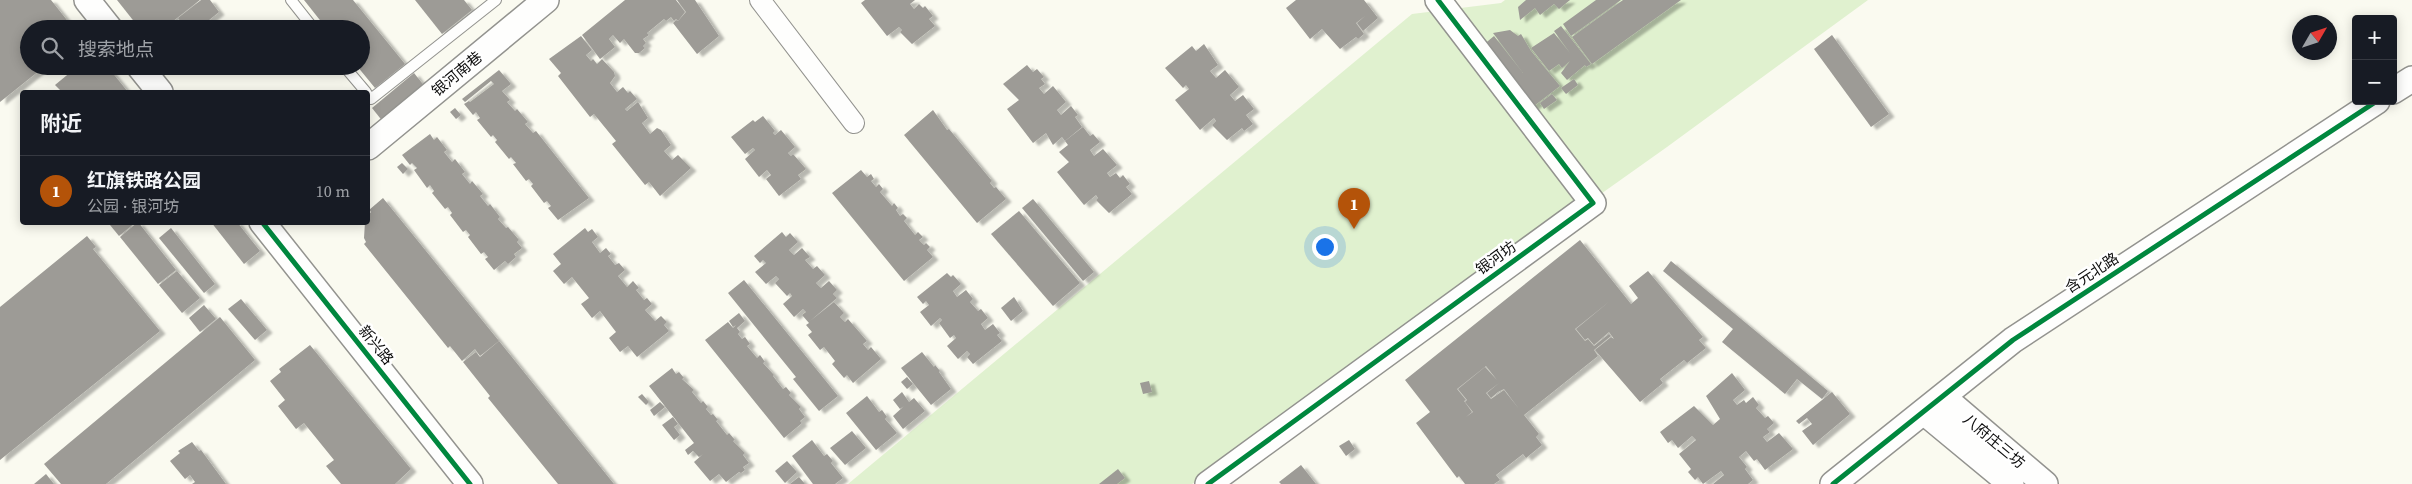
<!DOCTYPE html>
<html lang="zh">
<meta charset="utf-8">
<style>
body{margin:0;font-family:"Source Serif 4","Noto Sans SC",serif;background:#20242c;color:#f1f3f6}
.controls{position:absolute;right:15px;top:15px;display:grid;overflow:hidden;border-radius:5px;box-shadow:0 2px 12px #0003}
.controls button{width:45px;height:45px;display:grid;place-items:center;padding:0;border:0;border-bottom:1px solid #363941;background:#171b24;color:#f1f3f6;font:25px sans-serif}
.compass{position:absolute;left:2292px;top:15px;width:45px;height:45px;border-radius:50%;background:#171b24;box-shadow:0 2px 12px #0003;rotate:51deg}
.you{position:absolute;left:1324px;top:246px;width:18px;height:18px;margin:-12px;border:4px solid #fff;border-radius:50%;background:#1a73e8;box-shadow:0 0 0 8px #1a73e833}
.badge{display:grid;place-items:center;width:32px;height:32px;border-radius:50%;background:#b45309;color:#fff;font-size:16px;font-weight:700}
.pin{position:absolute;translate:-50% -41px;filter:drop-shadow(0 1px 2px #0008)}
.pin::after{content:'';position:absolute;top:26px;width:18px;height:15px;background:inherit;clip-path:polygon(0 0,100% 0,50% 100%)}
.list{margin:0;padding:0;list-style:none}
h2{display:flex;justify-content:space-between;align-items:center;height:65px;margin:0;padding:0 20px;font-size:21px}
h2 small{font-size:16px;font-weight:400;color:#9ea1a6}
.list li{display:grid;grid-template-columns:32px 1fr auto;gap:15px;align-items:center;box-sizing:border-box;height:70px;padding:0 20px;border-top:1px solid #363941}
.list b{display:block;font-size:19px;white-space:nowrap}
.list p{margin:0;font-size:16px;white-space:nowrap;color:#9ea1a6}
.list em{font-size:16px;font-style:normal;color:#9ea1a6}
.icon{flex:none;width:28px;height:28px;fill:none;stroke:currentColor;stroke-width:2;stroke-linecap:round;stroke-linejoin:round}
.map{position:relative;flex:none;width:2412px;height:484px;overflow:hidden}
.search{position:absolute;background:#171b24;box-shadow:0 2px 12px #0003;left:20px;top:20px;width:350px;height:55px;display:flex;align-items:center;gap:12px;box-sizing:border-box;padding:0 18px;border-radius:28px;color:#9ea1a6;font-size:19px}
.panel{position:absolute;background:#171b24;box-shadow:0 2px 12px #0003;left:20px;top:90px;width:350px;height:135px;border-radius:5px}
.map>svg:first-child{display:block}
</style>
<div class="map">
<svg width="2412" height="484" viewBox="0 0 2412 484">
<defs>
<filter id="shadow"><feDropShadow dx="5.5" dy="3" stdDeviation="1" flood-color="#0004"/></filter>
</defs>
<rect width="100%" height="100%" fill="#fafaf0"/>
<path fill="#e0f1cf" d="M1505 0H1868L1667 147 1192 484H848L1412 14 1501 3Z"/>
<g fill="#9d9b96" fill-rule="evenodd" filter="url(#shadow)">
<path d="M0 0H51L74 29H29V66H45L0 102Z"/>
<path d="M117 0H200L163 29H140Z"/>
<path d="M201 0H210L219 12 198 29H186L178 18Z"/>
<path d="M304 0H353L405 64 375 88 357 66H361V29H327Z"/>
<path d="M415 0H464L472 10 442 34Z"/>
<path d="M625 0H676L685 12 678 21 676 19 674 21 671 17 666 21 664 19 647 33 649 35 643 39 646 43 643 46 645 48 639 53H635L624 39 620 43 613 35 609 39 615 47 600 59 582 35Z"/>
<path d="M677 0H695L719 36 697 54 673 23 676 20 678 21 686 12Z"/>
<path d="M865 0H915L910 4 914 9 919 4 923 8 925 6 933 16 929 19 935 26 912 44 900 32 902 30 899 27 887 36 861 3Z"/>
<path d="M1296 0H1364L1378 18 1363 31 1357 23 1365 16 1356 23 1364 34 1358 39 1356 37 1340 49 1322 29 1310 39 1286 8Z"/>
<path d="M1526 0H1570L1559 9 1554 4 1540 15 1535 8 1520 20 1518 7Z"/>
<path d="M1596 0H1621L1571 36 1563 24Z"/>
<path d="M1623 0H1681L1592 64 1572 37Z"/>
<path d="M1561 26 1591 64 1586 67 1585 65 1567 80 1561 73 1570 61 1562 68 1559 64 1549 71 1531 48 1554 33 1570 53 1554 31Z"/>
<path d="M1510 30 1518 36 1521 34 1531 51 1560 86 1530 109 1482 46 1494 36 1523 73 1493 33Z"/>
<path d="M1832 35 1889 114 1871 127 1814 49Z"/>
<path d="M581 36 592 50 586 55 591 61 593 59 597 64 602 59 614 72 615 76 610 83 617 92 623 87 628 93 630 91 637 99 625 109 627 111 638 102 648 118 642 123 650 134 657 128 661 130 671 145 664 151 672 160 678 155 691 168 660 196 649 182 645 185 612 144 616 141 594 114 590 117 558 76 561 73 549 59Z"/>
<path d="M1204 44 1218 65 1210 71 1216 78 1225 70 1239 87 1230 95 1235 101 1243 95 1254 109 1246 115 1253 124 1244 131 1242 128 1227 140 1212 125 1216 121 1214 118 1200 130 1175 100 1189 89 1186 85 1183 88 1165 68 1192 46 1196 51Z"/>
<path d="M1027 65 1033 72 1037 69 1044 77 1041 79 1045 84 1039 88 1044 94 1053 86 1066 102 1057 110 1061 115 1071 106 1078 115 1075 117 1082 127 1065 141 1062 137 1053 145 1046 133 1033 143 1007 109 1019 100 1003 84Z"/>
<path d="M78 66H107L128 92H62L55 85Z"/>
<path d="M499 70 511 84 502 91 510 100 507 102 515 111 517 109 528 122 525 124 533 133 536 131 589 198 558 220 548 208 551 206 547 201 544 203 531 186 533 184 529 179 526 181 513 164 516 163 511 157 509 159 495 142 497 140 493 135 491 137 477 120 480 118 476 112 473 115 464 104 469 101 470 102 494 84 491 81 465 102 462 99Z"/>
<path d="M414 73 426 88 384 123 372 108Z"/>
<path d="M1574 79 1578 85 1566 94 1561 88Z"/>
<path d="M1552 94 1557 100 1544 109 1540 103Z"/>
<path d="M455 108 461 115 456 119 450 112Z"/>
<path d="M933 110 947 130 949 129 992 181 990 183 994 188 996 187 1006 199 977 223 904 135Z"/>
<path d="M763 116 775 131 773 133 775 135 781 130 795 147 788 153 791 156 793 154 806 169 798 175 801 179 779 196 766 179 771 175 767 170 759 177 745 159 755 150 753 148 745 154 731 137 753 120 755 122Z"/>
<path d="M1083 127 1090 136 1093 134 1100 142 1090 150 1094 156 1103 149 1117 165 1107 173 1110 177 1116 173 1120 178 1123 175 1130 184 1126 187 1132 194 1109 213 1096 200 1098 198 1096 195 1084 205 1057 172 1069 162 1059 152 1068 145 1065 141Z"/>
<path d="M430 134 434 140 437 137 447 150 444 152 452 162 455 159 465 172 462 174 470 184 472 181 483 194 480 196 488 206 490 204 500 217 498 219 506 228 508 227 519 240 517 242 522 248 514 254 516 257 508 264 505 261 494 270 485 259 488 257 484 252 481 254 468 237 470 235 466 230 463 232 450 215 452 213 448 207 445 209 432 193 434 191 430 185 427 188 414 170 417 168 412 163 410 165 402 155Z"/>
<path d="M402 163 408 169 403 174 397 167Z"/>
<path d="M861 170 867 177 871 174 874 179 871 181 876 187 879 184 883 189 880 192 892 206 894 203 898 208 896 210 900 216 903 214 907 218 904 221 915 235 918 232 923 237 919 240 924 245 926 243 930 247 927 250 933 257 904 281 832 193Z"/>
<path d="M383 198 499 341 480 356 475 349 462 361 450 346 448 348 364 244 366 242 364 238 365 222H368V215L371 212 369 210Z"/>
<path d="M1033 199 1094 272 1083 281 1022 208Z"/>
<path d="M1019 211 1080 283 1053 306 991 234Z"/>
<path d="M113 222H136L119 236 110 225Z"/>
<path d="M138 222 176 270 158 284 120 237Z"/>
<path d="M211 222H237L260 251 244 264Z"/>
<path d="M171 228 215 284 204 293 159 238Z"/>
<path d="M585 228 588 232 592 229 598 237 592 242 600 253 606 248 611 254 608 256 615 265 619 263 625 270 618 276 627 287 633 281 639 288 636 290 644 300 647 298 652 304 645 310 655 321 661 316 667 322 664 325 669 331 637 357 628 346 620 352 609 338 616 332 600 311 592 318 581 304 589 298 572 277 564 284 553 271 561 264 553 254Z"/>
<path d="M782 232 786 237 790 233 798 242 789 250 794 255 802 248 810 257 805 260 813 269 817 266 825 275 816 283 821 288 829 281 837 290 833 294 837 298 810 321 834 302 844 313 840 317 845 322 848 319 867 341 863 344 868 350 871 347 881 359 853 383 847 375 844 378 832 364 835 361 824 347 820 350 808 335 812 332 806 325 809 323 802 315 806 312 803 309 794 317 783 304 792 296 790 293 787 296 775 283 779 279 776 276 766 284 755 272 766 263 763 260 760 263 754 256Z"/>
<path d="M87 236 96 247 93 249 160 331 0 460V307Z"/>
<path d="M1580 240 1631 304 1638 298 1629 286 1648 271 1703 337 1699 340 1706 348 1687 363 1684 360 1660 379 1663 383 1640 402 1595 350 1611 337 1614 339 1609 332 1594 345 1588 338 1585 340 1576 329 1610 301 1575 329 1585 341 1588 339 1594 346 1609 334 1611 336 1594 350 1598 356 1524 415 1539 434 1536 437 1542 445 1526 458 1523 454 1496 475 1500 480 1494 484H1465L1459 476 1457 478 1416 423 1430 412 1405 380ZM1486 366 1497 380 1485 367 1458 389 1467 400 1465 402 1473 412 1466 417 1472 412 1464 401 1466 400 1457 389ZM1499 383 1487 393 1491 398 1498 392 1504 389 1519 409 1504 390 1491 399 1486 393Z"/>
<path d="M1671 261 1828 391 1822 399 1797 379 1785 394 1722 342 1733 329 1663 271Z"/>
<path d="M177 271 200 298 182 313 159 285Z"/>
<path d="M947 273 951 277 953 275 961 284 953 291 957 297 966 290 973 299 970 302 978 311 981 309 988 318 981 324 985 330 993 324 1000 333 997 335 1002 341 973 364 967 357 970 354 967 351 958 359 947 346 956 338 954 335 950 338 939 323 942 320 940 318 931 326 920 312 929 305 926 301 923 304 917 297Z"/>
<path d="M744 280 838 396 819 411 793 379 796 377 728 293Z"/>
<path d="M1014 297 1023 311 1011 321 1001 308Z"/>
<path d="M241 299 267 330 255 340 228 309Z"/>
<path d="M204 305 216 319 200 332 189 318Z"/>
<path d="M739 313 745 321 737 328 740 332 738 334 742 339 745 337 750 344 747 346 757 358 760 355 765 362 763 363 774 375 773 376 783 389 786 387 791 393 789 395 801 407 799 409 805 417 800 421 802 423 784 438 705 340 728 322 733 328 736 325 733 327 729 321Z"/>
<path d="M220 317 255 360 106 484H61L44 464Z"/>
<path d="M499 341 614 484H558L488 398 490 396 463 362 476 352 480 357Z"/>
<path d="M310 345 411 469 395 484H341L326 466 334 460 304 423 296 429 278 406 285 400 270 381 281 372 279 369Z"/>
<path d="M922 352 934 367 935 365 940 371 939 372 951 389 931 405 901 368Z"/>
<path d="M672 368 676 374 679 372 684 378 682 379 694 390 692 392 701 403 703 401 708 407 706 409 711 415 713 414 718 420 716 421 727 435 729 433 735 440 733 441 745 453 743 455 749 463 743 467 745 470 741 473 739 472 726 482 719 474 710 481 694 462 703 454 699 457 693 451 688 455 685 450 694 443 649 386Z"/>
<path d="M1732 373 1745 390 1733 400 1737 405 1744 400 1746 403 1753 397 1759 405 1756 408 1765 418 1768 416 1774 423 1767 429 1770 432 1763 437 1767 442 1779 433 1793 449 1765 470 1757 459 1754 461 1746 451 1739 457 1747 467 1745 469 1753 480 1748 484H1713L1724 475 1721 471 1703 484 1698 477 1695 480 1688 472 1691 469 1679 454 1696 440 1692 436 1678 448 1672 440 1668 443 1660 432 1694 406 1713 425 1720 419 1706 396Z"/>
<path d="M907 377 913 384 907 389 901 382Z"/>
<path d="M1149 381 1152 392 1143 394 1140 383Z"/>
<path d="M902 392 909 402 914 398 925 411 903 429 893 416 904 406 900 409 893 400Z"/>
<path d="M1832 392 1850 414 1813 445 1802 431 1812 424 1807 418 1799 424 1796 421Z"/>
<path d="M642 394 649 402 646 405 638 397Z"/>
<path d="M867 396 879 412 882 410 887 417 885 419 897 433 876 450 846 413Z"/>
<path d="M660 402 665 407 654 416 650 410Z"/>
<path d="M673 417 678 424 674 427 680 435 674 440 662 425Z"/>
<path d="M852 431 866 448 845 465 830 448Z"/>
<path d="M812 440 824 456 827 454 833 461 831 463 843 478 835 484H813L792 456Z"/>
<path d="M1349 440 1355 449 1346 456 1339 446Z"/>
<path d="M192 442 199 451 201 450 226 484H192L195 482 190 475 185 479 170 461 180 453 178 451Z"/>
<path d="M787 461 797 472 785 483 775 471Z"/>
<path d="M1301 465 1316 484H1281L1279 482Z"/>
<path d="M1118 469 1125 478 1117 484H1099Z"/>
<path d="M46 474 54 484H34Z"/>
<path d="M799 477 805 484H790Z"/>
</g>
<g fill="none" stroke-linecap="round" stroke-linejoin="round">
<defs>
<g id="service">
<path d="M291 0 314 29"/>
<path d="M344 66 366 92"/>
<path d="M368 95 371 99 496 0"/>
</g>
<path id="minor" d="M760 0 854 123"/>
<g id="tertiary">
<path d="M87 0 110 29"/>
<path d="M139 66 160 92"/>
<path d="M2393 91 2412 79"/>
<path d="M368 147 546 0"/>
<path d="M262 222 470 484"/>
<path d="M1943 397 2045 484"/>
<path d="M1924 412 2011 484"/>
<path d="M1208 484 1593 203 1438 0"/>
<path d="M1833 484 2013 340 2377 101"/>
</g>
</defs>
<use href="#service" stroke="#93938f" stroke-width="12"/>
<use href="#minor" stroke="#93938f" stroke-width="22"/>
<use href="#tertiary" stroke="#93938f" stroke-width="28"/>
<use href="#service" stroke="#fefefd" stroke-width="10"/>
<use href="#minor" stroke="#fefefd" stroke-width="20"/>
<use href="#tertiary" stroke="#fefefd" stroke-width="25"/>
<defs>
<g id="cycleway">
<path d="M262 222 470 484"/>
<path d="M1208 484 1593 203 1438 0"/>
<path d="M1833 484 2013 340 2377 101"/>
</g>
</defs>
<use href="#cycleway" stroke="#fff" stroke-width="8"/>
<use href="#cycleway" stroke="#00873e" stroke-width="5"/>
</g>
<g text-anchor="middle" stroke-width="5" stroke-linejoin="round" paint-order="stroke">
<g font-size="15" fill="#0c0c0c" stroke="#fff">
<text transform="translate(457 74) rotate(-40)" y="5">银河南巷</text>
<text transform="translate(1496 258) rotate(-36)" y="5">银河坊</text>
<text transform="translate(2092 273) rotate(-33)" y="5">含元北路</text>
<text transform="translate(376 345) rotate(51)" y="5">新兴路</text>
<text transform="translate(1994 441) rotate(40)" y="5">八府庄三坊</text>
</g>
</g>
</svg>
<div class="controls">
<button>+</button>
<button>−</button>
</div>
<svg class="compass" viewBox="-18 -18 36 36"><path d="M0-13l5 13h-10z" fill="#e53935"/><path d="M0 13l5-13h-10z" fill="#9ea1a6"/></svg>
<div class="you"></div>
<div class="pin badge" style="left:1354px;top:229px">1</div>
<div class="search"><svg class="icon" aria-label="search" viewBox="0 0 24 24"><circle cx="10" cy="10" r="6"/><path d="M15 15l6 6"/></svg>搜索地点</div>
<section class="panel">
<h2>附近<small></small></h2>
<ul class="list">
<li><span class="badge">1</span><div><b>红旗铁路公园</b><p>公园 · 银河坊</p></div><em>10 m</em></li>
</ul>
</section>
</div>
